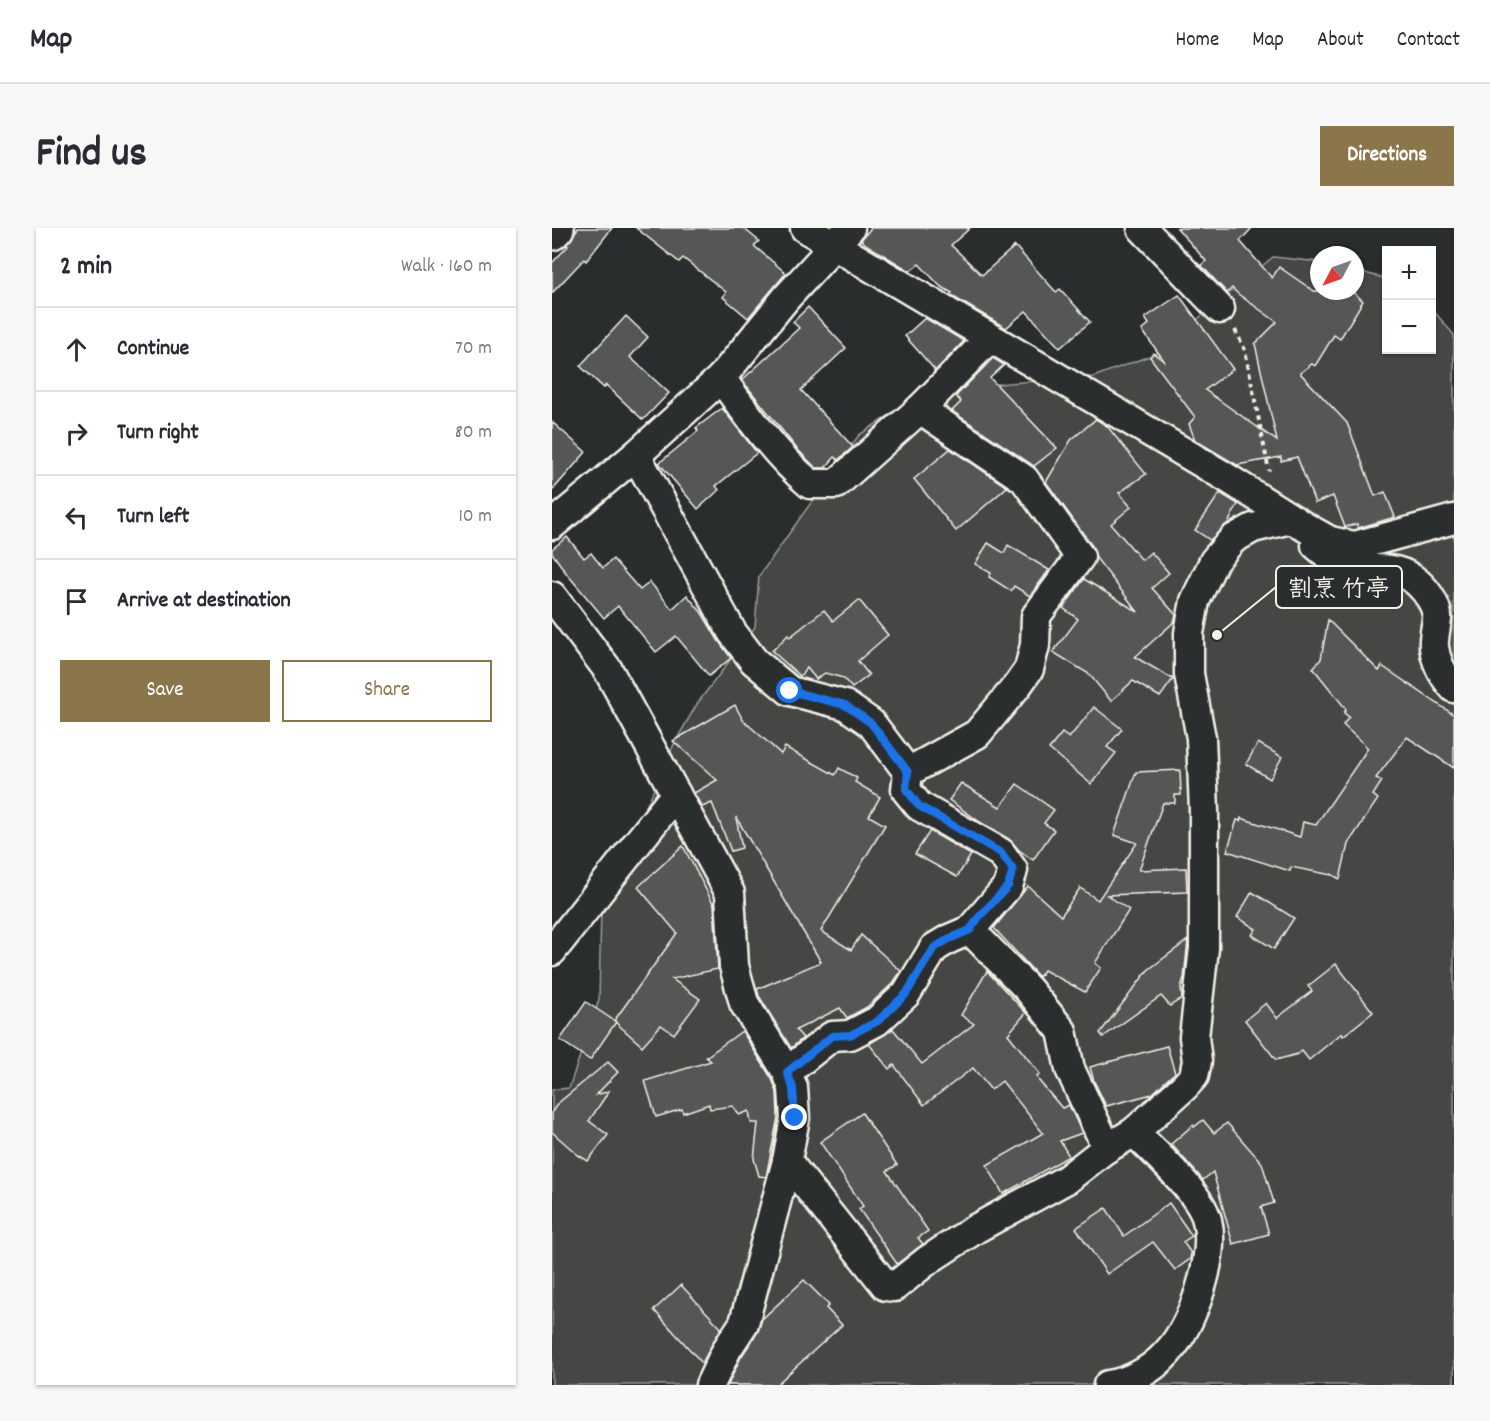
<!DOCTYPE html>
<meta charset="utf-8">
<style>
body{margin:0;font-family:Dekko,"Klee One",sans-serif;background:#f7f7f7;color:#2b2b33}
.controls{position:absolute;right:18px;top:18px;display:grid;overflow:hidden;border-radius:0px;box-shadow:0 2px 4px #0004}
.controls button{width:54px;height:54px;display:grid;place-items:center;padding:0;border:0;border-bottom:2px solid #e1e1e2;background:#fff;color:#2b2b33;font:30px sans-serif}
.compass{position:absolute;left:758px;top:18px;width:54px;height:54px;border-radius:50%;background:#fff;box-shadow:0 2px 4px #0004;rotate:229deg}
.stop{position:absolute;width:18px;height:18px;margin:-14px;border:4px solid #1a73e8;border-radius:50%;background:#fff}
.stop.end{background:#1a73e8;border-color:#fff;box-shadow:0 2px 6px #0008}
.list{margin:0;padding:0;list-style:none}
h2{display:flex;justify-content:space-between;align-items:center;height:78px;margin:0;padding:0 24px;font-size:26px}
h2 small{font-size:20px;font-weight:400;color:#7c7c81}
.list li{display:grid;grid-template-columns:39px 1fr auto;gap:18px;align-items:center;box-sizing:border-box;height:84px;padding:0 24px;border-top:2px solid #e1e1e2}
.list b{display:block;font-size:22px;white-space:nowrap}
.list em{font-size:20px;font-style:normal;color:#7c7c81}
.actions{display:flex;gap:12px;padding:18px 24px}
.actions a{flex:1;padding:14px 0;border:2px solid #8a764a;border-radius:0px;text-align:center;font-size:21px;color:#8a764a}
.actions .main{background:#8a764a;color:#fff}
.icon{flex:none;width:33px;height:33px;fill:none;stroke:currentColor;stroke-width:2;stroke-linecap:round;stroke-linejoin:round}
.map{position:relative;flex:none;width:902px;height:1157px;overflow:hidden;border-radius:0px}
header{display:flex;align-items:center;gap:36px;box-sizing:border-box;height:84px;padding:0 30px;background:#fff;border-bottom:2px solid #e1e1e2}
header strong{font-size:28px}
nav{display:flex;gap:33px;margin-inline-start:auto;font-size:21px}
.intro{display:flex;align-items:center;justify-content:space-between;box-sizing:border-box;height:144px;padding:0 36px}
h1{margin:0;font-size:42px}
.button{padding:15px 27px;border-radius:0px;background:#8a764a;color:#fff;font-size:21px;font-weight:700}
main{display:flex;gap:36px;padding:0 36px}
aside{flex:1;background:#fff;border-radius:0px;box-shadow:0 2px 4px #0004}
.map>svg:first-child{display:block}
</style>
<header>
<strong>Map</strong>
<nav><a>Home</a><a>Map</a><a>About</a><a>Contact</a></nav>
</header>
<div class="intro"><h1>Find us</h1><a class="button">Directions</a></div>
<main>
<aside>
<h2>2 min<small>Walk · 160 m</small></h2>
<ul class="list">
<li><svg class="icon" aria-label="ahead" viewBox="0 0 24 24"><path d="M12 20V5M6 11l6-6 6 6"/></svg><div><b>Continue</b></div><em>70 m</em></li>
<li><svg class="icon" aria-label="right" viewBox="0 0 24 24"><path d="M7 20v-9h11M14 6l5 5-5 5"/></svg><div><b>Turn right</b></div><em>80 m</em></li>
<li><svg class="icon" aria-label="left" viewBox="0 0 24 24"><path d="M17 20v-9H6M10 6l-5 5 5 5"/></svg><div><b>Turn left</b></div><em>10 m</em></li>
<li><svg class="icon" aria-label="arrive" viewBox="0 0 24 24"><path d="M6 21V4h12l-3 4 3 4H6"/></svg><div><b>Arrive at destination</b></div></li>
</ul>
<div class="actions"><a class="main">Save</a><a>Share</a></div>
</aside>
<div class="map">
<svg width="902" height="1157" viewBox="0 0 902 1157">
<rect width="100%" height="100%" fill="#2a2d2e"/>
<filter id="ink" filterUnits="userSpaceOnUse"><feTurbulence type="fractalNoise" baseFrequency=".0167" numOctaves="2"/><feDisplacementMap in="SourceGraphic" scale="12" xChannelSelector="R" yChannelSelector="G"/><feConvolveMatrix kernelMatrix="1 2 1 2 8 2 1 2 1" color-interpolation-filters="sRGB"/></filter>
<g filter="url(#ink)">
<path fill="#444645" stroke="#9c9c96" stroke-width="1.5" d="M721 29 767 34V63H803V42L834 51V122H880V81L902 107V1157H0V862L17 860 47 772 49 680 123 514 145 476 203 399 207 348 307 207 371 165 456 155 541 149 603 126Z"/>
<g fill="#555756" stroke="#f4f1e8" stroke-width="1.5">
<path d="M26 0H60L34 33 32 31 0 65V35L16 18 14 17Z"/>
<path d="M84 0H191L207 13 202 18 234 45 196 90 171 69 174 64 131 30 127 34Z"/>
<path d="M319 0H418L399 17 430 47 463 18 504 64 508 61 538 94 508 120 474 83 454 100 398 67 400 65 388 58 367 36 358 43 315 17 309 12Z"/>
<path d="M625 0H700L688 13 720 50 727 39 762 63H800L811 73 788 111 782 107 763 138 760 136 748 145 795 195 823 268 833 264 843 289 806 300 805 296 793 299 781 268 763 275 745 229 729 233V229L685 237 643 212 637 196 643 189 598 129 601 125 613 134 590 102 597 96 593 90 627 67 681 141 653 162 725 213 703 116 725 94 686 66 680 60 675 65 649 37 654 33Z"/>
<path d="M256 79 294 120 249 162 301 219 286 232 283 229 273 240H264L245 221 190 152 247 100 241 94Z"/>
<path d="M74 88 96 109 78 129 117 165 91 192 54 157 52 160 28 138Z"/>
<path d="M373 90 412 113 382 144V141L353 108Z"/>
<path d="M441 130 452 137 438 150 505 220 482 238 400 183 409 174 404 168Z"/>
<path d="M170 180 205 225 164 258 167 262 146 281 107 235 146 203 144 200Z"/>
<path d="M544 191 555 198 594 246 567 265 579 279 559 296 590 332 599 324 617 345 600 360 624 387 622 394 583 429 621 451 608 469 581 453 559 473 537 446 501 424 526 391 511 380 532 351 586 384 544 330 541 319 494 254 519 212Z"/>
<path d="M0 194 34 224 0 263Z"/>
<path d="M398 221 455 259 404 303 362 251Z"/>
<path d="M668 265 686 276 676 295 658 312 643 302Z"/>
<path d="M15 309 32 330 39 325 51 340 61 331 88 362 98 354 120 381 135 367 150 385 166 412 179 430 157 448 124 408 104 424 66 378 52 390 15 346 0 325V321Z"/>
<path d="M436 315 452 325 456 317 497 342 478 368 462 358 459 363 437 349 439 345 423 336Z"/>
<path d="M307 372 336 407 306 433 317 447 300 460 291 450 273 445 264 451 255 440 248 448 220 423 236 407 238 409 272 382 281 393Z"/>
<path d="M776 392 827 443 830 438 902 487V540L855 509 824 550 830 553 821 567 826 571 796 616 788 651 779 646 780 647 739 639 738 643 675 623 685 592 688 593 689 590 748 609 751 594 764 597 816 520 791 497 797 489 792 485 794 481 761 440 769 431Z"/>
<path d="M183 477 191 492 229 526 233 519 283 547 287 540 305 550 303 554 328 569 317 588 333 597 269 703 299 722 309 707 349 743 341 755 315 779 295 790 288 780 244 802 251 810 239 820 207 768 205 761 269 734 184 589 190 620 179 623 160 575 150 579 142 565 165 552 121 513Z"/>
<path d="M542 479 570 501 555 519 564 525 539 556 497 521 510 505 517 510Z"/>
<path d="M706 515 730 529 718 551 694 536Z"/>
<path d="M628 542 629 567H623V575H611L587 642 634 640 635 664 555 667 577 682 543 735 549 740 533 764 492 742 487 749 442 700 476 658 509 688 528 660 546 672 585 615 562 607 584 544Z"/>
<path d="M409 555 448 579 465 556 502 582 492 595 502 602 481 632 467 622 457 611 428 594 397 572Z"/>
<path d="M378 603 419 627 405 649 363 626Z"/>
<path d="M131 618 162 677 166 741 120 751 148 771 122 806 109 797 90 818 62 793 125 705 86 659Z"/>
<path d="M700 664 742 690 722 721 700 707 704 701 685 689Z"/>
<path d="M636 712 632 750 629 759 630 770 618 778 609 768 551 809 548 805 596 742Z"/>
<path d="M784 736 821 784 791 808 790 805 757 832 750 823 746 826 724 832 693 792 714 775 725 790 760 763 756 758Z"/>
<path d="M435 743 474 785 456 806 488 846 485 849 487 853 510 880 517 877 530 905 508 913 517 928 451 966 435 937 491 905 450 853 439 862 421 840 372 877 342 837 337 841 317 816 341 801 370 836 422 796 409 787Z"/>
<path d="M34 774 64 794 38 832 8 812Z"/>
<path d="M190 803 220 851 225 864 226 889 214 949 207 948 202 931 206 895H199L197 883 187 887 181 878 158 881 157 876 131 885 130 881 104 889 93 853 159 833 154 829Z"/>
<path d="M615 818 623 845 620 847 600 866 554 878 542 853 538 839Z"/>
<path d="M56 834 66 844 44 867 57 863 37 893 56 907 36 933 26 927 0 904V884L5 876Z"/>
<path d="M310 885 345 937 335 943 376 1003 366 1010 371 1016 345 1036 307 981 311 978 268 914Z"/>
<path d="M651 892 662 905 675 895 710 935 722 975 709 979 717 1006 681 1016 661 944 651 952 619 916 641 897 642 899Z"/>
<path d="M617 975 640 1008 631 1014 639 1025 638 1031 623 1042 601 1014 555 1046 524 1000 554 980 572 1008Z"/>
<path d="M252 1052 277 1077 274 1080 290 1097 224 1157H176L189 1129 206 1104 210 1091Z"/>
<path d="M129 1057 169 1100 150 1135 102 1082Z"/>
</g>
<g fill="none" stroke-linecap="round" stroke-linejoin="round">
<defs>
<g id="minor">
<path d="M253 0 672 248 753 299 778 313 792 316 803 318 902 291"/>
<path d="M590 0 668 81"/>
<path d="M169 150C196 188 223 226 258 256H284L368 181 438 110"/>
<path d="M84 227 180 404 202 433 238 463 293 477 319 495 356 544 354 562 367 578 449 625 461 642 456 658 418 702"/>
<path d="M0 297 84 227 169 150 234 70 298 0"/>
<path d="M764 317C775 327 790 337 804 340 828 343 846 337 866 355 875 363 886 379 885 391 884 400 881 410 882 419 884 434 892 449 902 460"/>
<path d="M0 368 56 442 178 665 182 738 192 775 235 844 241 860 243 890 235 933 192 1095 175 1121 158 1157"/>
<path d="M356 544 425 506 465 458 477 441 483 417 484 388 528 329 472 251 368 181"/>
<path d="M0 723 124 566"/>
<path d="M235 844 280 808 298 807 325 793 354 766 382 720 397 711 418 702 476 761 510 803 518 841 555 920"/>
<path d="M235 933 334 1058 342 1059 376 1032 425 1000 515 951 552 922 582 904 632 859 642 848 645 833 642 809 652 720V583L649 510 637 446V405L643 373 662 333 681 311 701 300 739 291"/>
<path d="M556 1157C578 1154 600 1142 615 1125 641 1097 664 1029 655 992 648 965 602 924 582 904"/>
</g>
<path id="major" d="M0 5 5 0"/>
</defs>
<use href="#minor" stroke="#f4f1e8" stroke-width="33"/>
<use href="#major" stroke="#f4f1e8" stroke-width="38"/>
<path stroke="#f4f1e8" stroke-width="4" stroke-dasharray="4.5 4.5" stroke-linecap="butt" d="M683 102 693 122 717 243"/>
<use href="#minor" stroke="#2a2d2e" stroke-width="28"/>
<use href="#major" stroke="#2a2d2e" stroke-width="33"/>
</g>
</g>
<g fill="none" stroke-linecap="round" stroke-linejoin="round" filter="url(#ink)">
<path stroke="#1a73e8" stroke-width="8" d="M238 463 293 477 319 495 356 544 354 561 367 578 449 625 461 642 456 658 427 689 418 702 397 711 382 720 354 766 326 793 298 807 280 808 235 844 241 860 243 890"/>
</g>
<path fill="none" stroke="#f4f1e8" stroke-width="2" d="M665 407L724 359"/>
<circle fill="#f4f1e8" stroke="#2a2d2e" stroke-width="2" cx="665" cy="407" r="6"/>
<rect fill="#2a2d2e" stroke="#f4f1e8" stroke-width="2" x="724" y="338" width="126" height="42" rx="6"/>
<g font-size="24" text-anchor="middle" font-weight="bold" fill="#f4f1e8">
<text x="787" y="368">割烹 竹亭</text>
</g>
</svg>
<div class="controls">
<button>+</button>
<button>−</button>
</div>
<svg class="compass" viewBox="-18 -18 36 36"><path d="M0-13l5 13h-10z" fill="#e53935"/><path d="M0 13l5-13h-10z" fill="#7c7c81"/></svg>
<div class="stop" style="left:238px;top:463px"></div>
<div class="stop end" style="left:243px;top:890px"></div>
</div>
</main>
